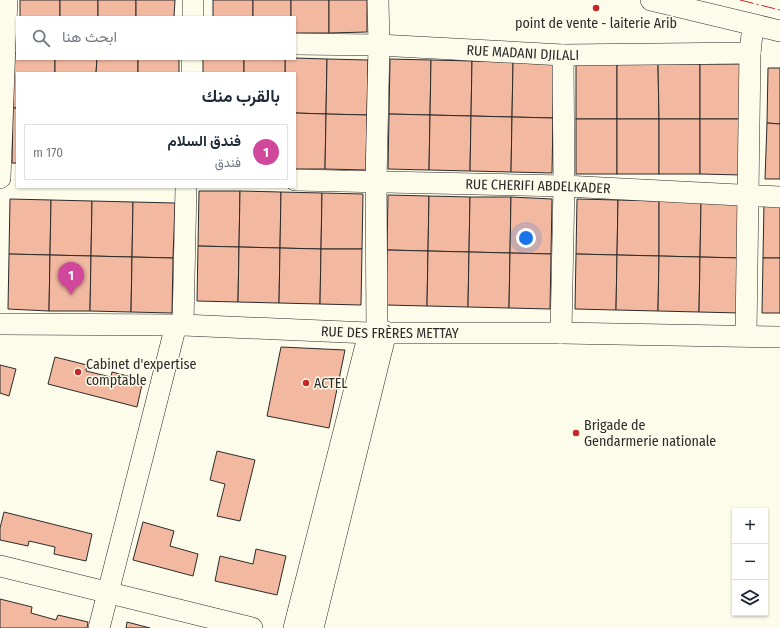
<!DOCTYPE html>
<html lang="ar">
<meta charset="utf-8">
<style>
body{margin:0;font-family:"Fira Sans Condensed",Vazirmatn,sans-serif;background:#f6f6f7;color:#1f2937;direction:rtl}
.controls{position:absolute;right:12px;bottom:12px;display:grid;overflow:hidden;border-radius:0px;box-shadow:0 1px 3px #0004}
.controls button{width:36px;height:36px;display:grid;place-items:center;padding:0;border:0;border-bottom:1px solid #e0e1e3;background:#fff;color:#1f2937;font:20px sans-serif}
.you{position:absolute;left:526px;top:238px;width:14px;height:14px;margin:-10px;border:3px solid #fff;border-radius:50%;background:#1a73e8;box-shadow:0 0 0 6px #1a73e833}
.badge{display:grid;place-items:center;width:26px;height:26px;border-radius:50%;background:#c62828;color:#fff;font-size:13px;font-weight:700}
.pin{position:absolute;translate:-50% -33px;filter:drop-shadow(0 1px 2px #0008)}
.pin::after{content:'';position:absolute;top:21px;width:14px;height:12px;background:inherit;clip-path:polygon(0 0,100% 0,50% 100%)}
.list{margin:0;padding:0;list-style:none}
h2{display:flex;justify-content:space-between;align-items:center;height:52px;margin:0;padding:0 16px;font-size:17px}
h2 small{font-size:13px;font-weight:400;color:#747a83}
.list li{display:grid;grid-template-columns:26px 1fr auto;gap:12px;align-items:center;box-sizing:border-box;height:56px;margin:0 8px 8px;padding:0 8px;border:1px solid #e0e1e3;border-radius:0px}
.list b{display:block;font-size:15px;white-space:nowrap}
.list p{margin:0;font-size:13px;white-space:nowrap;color:#747a83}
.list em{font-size:13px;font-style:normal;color:#747a83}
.icon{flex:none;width:22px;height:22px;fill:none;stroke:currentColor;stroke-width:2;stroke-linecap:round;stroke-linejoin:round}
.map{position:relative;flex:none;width:780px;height:628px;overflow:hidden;direction:ltr}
.search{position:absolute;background:#fff;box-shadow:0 1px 3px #0004;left:16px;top:16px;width:280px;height:44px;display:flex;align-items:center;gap:10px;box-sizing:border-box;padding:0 14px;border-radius:0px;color:#747a83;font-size:15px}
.panel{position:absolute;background:#fff;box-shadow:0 1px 3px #0004;left:16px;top:72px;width:280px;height:116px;border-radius:0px;direction:rtl}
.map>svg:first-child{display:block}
</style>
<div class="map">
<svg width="780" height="628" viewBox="0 0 780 628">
<rect width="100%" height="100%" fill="#fdfbea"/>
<g fill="#f2b8a0" stroke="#2b2b2b">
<rect x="20" y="0" width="40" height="17"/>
<rect x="60" y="0" width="38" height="17"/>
<rect x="98" y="0" width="38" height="17"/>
<path d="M136 0H175L174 17H136Z"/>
<rect x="213" y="0" width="40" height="17"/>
<rect x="253" y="0" width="38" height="17"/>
<path d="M291 0H329V33H295V17H291Z"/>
<path d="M329 0H367V32L329 33Z"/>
<path d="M14 53H17V59H55V73H17V108H13Z"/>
<path d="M295 58 327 59 326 114 295 113V73H285V59Z"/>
<path d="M55 59H97L96 73H55Z"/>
<path d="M97 59H138V73H96Z"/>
<rect x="138" y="59" width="41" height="14"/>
<rect x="203" y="59" width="41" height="14"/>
<rect x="244" y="59" width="41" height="14"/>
<path d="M327 59 368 60 367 115 326 114Z"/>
<path d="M390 59 431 60 430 115 389 114Z"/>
<path d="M431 60 472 61 471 116 430 115Z"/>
<path d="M472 61 513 62 512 117 471 116Z"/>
<path d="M513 62 554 63 553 118 512 117Z"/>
<rect x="576" y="64" width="41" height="55"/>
<path d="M617 64H658L659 119H617Z"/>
<path d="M658 64H700V119H659Z"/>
<rect x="700" y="64" width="41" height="55"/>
<path d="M768 68H780V124L767 123Z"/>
<path d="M13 108H17V163H12Z"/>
<path d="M295 113 326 114 325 169H295Z"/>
<path d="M326 114 367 115 366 170 325 169Z"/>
<path d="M389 114 430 115 429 170 388 169Z"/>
<path d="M430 115 471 116 470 171 429 170Z"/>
<path d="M471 116 512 117 511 172 470 171Z"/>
<path d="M512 117 553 118 552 173 511 172Z"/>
<rect x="576" y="119" width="41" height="55"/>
<rect x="617" y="119" width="42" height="55"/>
<rect x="659" y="119" width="41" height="55"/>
<path d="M700 119H741V175L700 174Z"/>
<path d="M767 123 780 124V179H765Z"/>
<path d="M199 191H240L239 247 198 246Z"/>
<path d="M240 191 281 192 280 248 239 247Z"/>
<path d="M281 192 322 193 321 249 280 248Z"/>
<path d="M322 193 363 194 362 249H321Z"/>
<path d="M388 195 429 196 428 251 387 250Z"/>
<path d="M429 196 470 197 469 252 428 251Z"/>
<path d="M470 197H511L510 253 469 252Z"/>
<path d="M511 197 552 199 551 254 510 253Z"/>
<path d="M10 199 51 200 50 255 9 254Z"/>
<path d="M577 199 618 200 617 255 576 254Z"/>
<path d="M51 200 92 201 91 256 50 255Z"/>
<path d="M618 200 659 201V256L617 255Z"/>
<path d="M92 201 133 202 132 257 91 256Z"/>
<path d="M659 201 701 202 700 257 659 256Z"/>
<path d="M133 202 175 203 173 258 132 257Z"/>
<path d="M701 202H742L741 258 700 257Z"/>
<path d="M764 202 780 203V258H763Z"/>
<path d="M198 246 239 247 238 302 197 301Z"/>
<path d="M239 247 280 248 279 303 238 302Z"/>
<path d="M280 248 321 249 320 304 279 303Z"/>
<path d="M321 249H362L361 305 320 304Z"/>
<path d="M387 250 428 251 427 306 386 305Z"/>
<path d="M428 251 469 252 468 307 427 306Z"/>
<path d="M469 252 510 253 509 308 468 307Z"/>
<path d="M510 253 551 254 550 309 509 308Z"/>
<path d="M9 254 50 255 49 311 8 309Z"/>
<path d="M576 254 617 255 616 310 575 309Z"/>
<path d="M50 255 91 256 90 311H49Z"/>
<path d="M617 255 659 256 658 311 616 310Z"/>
<path d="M91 256 132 257 131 312 90 311Z"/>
<path d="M659 256 700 257 699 312 658 311Z"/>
<path d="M132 257 173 258 172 313 131 312Z"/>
<path d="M700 257 741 258 740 313 699 312Z"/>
<path d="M763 258H780V313H762Z"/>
<path d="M281 347 345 350 329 428 267 416Z"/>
<path d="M55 357 87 365 86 371 111 377 112 372 143 380 137 407 48 384Z"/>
<path d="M0 365 16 369 9 396 0 393Z"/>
<path d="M217 451 255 460 240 521 217 516 225 484 210 480Z"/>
<path d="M4 512 92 534 86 561 54 554 55 547 29 541 28 546 0 540V528Z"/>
<path d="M143 522 174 531 170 546 198 554 193 576 133 560Z"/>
<path d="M256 549 286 556 277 595 215 581 220 556 253 564Z"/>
<path d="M0 599 32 607 31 613 56 620 58 615 88 622 87 628H0Z"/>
<path d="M127 622 150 628H126Z"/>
</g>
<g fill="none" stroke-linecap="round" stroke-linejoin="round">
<defs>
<g id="minor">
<path d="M193 0V17"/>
<path d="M651 0 780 31"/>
<path id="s1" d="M295 44 379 45 563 55 750 53"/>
<path d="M192 73V59"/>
<path d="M0 178 5 43 7 0"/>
<path id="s2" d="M295 180 564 186 780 197"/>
<path id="s3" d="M0 324 183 325 369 333H561L780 337"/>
<path d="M183 325 186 187"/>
<path d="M377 333 376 181 379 45 378 0"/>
<path d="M561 333 564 186 563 55"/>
<path d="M746 335 750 53 753 25"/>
<path d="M0 566 252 628"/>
<path d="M99 628 176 325"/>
<path d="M294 628 369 333"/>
<path d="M313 628 386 332"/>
</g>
</defs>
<use href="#minor" stroke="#2b2b2b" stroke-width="22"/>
<use href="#minor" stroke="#fdfbea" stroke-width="21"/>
<path stroke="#c62828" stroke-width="1" stroke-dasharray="14 3 2 3" stroke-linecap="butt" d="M740 0 780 10"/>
</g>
<g fill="#c62828" stroke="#fdfbea" stroke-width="1.5">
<circle cx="596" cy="8" r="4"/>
<circle cx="78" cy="372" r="4"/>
<circle cx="306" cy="383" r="4"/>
<circle cx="576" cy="433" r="4"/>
</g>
<g text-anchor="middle" stroke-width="3" stroke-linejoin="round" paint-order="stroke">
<g font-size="14" fill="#2b2b2b" stroke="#fdfbea" text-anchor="start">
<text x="596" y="28" text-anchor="middle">point de vente - laiterie Arib</text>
<text x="86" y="369">Cabinet d'expertise<tspan x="86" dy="16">comptable</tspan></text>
<text x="314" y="388">ACTEL</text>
<text x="584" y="430">Brigade de<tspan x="584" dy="16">Gendarmerie nationale</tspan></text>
</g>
<g font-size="14" fill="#2b2b2b" stroke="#fdfbea">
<text dy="5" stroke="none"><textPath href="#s1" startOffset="228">RUE MADANI DJILALI</textPath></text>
<text dy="5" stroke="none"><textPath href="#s2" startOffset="243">RUE CHERIFI ABDELKADER</textPath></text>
<text dy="5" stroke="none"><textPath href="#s3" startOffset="390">RUE DES FRÈRES METTAY</textPath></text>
</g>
</g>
</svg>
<div class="controls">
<button>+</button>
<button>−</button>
<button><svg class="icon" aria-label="layers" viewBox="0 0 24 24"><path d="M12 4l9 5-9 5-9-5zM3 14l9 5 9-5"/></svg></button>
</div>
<div class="you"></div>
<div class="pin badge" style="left:71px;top:295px;background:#d1479c">1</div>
<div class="search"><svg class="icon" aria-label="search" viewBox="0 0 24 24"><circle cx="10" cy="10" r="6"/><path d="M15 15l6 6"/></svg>ابحث هنا</div>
<section class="panel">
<h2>بالقرب منك<small></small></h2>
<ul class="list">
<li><span class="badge" style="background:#d1479c">1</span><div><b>فندق السلام</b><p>فندق</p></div><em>170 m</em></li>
</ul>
</section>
</div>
